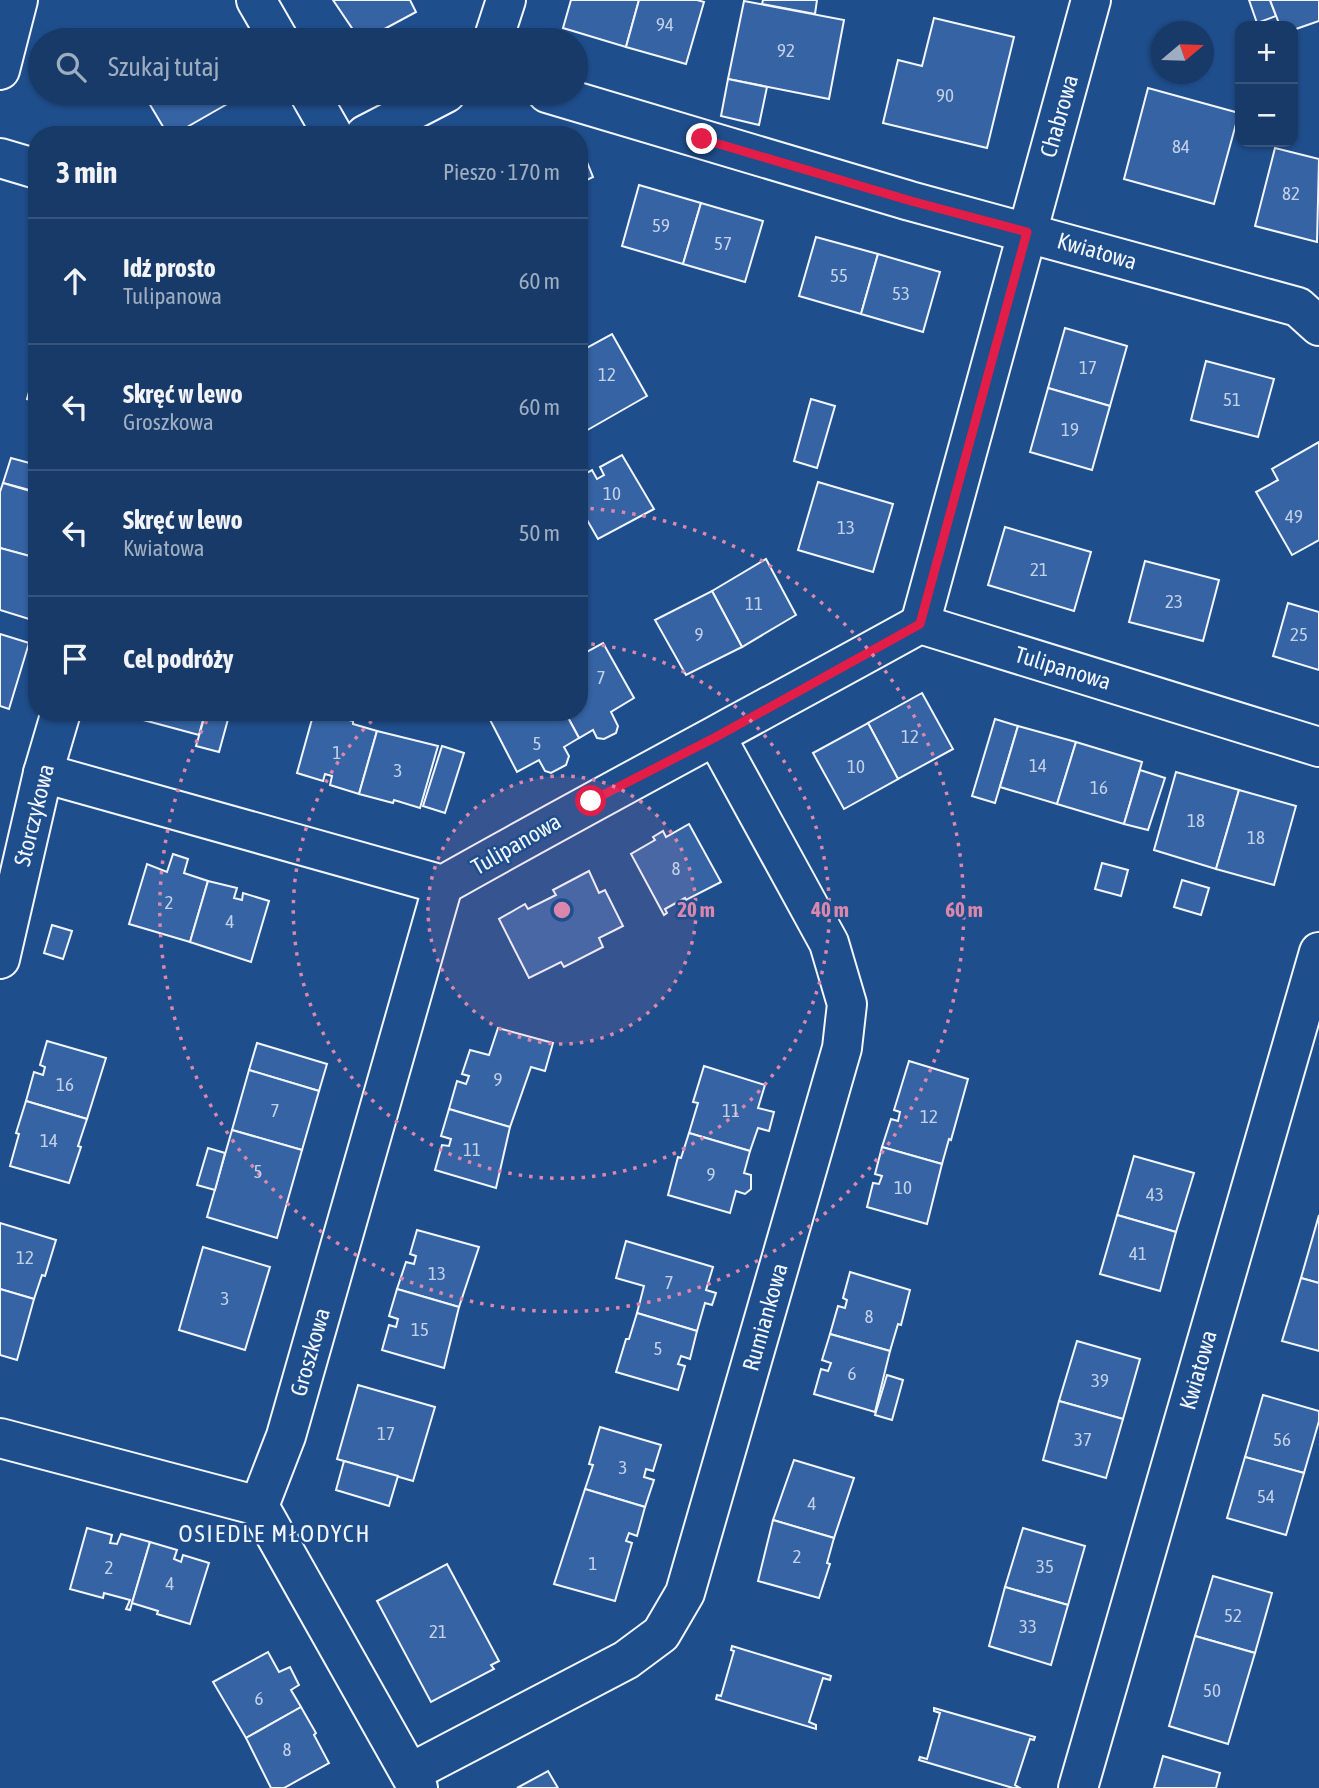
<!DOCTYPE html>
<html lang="pl">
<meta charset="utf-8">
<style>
body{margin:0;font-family:"Asap Condensed",sans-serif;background:#244571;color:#f1f3f6}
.controls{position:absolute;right:21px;top:21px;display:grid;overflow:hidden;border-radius:14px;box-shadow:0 2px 5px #0004}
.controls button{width:63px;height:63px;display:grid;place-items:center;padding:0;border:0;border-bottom:2px solid #36547d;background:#173a69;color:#f1f3f6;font:35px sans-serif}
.compass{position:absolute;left:1151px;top:21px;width:63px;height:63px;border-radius:50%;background:#173a69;box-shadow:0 2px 5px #0004;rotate:71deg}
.stop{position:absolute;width:21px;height:21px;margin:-16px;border:5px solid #e11d48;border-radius:50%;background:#fff}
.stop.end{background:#e11d48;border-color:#fff;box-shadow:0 2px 7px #0008}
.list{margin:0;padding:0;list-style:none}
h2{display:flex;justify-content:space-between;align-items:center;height:91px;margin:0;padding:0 28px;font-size:30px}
h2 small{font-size:23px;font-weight:400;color:#9eadc0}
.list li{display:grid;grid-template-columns:46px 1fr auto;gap:21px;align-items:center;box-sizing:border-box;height:126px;padding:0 28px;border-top:2px solid #36547d}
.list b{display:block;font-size:26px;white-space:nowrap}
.list p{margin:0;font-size:23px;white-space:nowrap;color:#9eadc0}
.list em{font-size:23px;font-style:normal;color:#9eadc0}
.icon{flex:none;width:38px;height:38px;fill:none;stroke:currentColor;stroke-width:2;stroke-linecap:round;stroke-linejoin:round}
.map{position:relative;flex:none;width:1319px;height:1788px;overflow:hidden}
.search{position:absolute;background:#173a69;box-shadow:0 2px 5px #0004;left:28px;top:28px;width:560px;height:77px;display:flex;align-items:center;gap:18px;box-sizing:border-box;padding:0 24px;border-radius:38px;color:#9eadc0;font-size:26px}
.panel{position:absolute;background:#173a69;box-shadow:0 2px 5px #0004;left:28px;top:126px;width:560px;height:595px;border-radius:28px}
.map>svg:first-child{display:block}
</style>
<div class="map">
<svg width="1319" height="1788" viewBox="0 0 1319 1788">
<rect width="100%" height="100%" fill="#1f4e8c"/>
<g fill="#3563a3" stroke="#f2f6ff" stroke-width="2">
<path d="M333 0H410L416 12 364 40H360Z"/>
<path d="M571 0H639L626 47 563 28Z"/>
<path d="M639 0H697L704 2 686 64 626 47Z"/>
<path d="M763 0H817L815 14 762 4Z"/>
<path d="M1249 0H1270L1276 16 1257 23Z"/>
<path d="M1270 0H1319V21L1293 30V26H1280Z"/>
<path d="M744 1 844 20 829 99 728 79Z"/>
<path d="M934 18 1014 37 987 148 883 123 898 60 922 66Z"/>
<path d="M728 79 767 87 759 125 721 116Z"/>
<path d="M1148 88 1239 113 1214 204 1124 179Z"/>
<path d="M143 93H223L229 103 173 135H168Z"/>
<path d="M1275 148 1319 159 1317 242 1255 226Z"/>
<path d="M587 162 593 177 579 184V166Z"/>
<path d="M639 185 701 203 683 264 622 246Z"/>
<path d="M701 203 763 221 745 282 683 264Z"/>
<path d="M816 237 878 254 861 314 799 296Z"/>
<path d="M878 254 940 272 923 332 861 314Z"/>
<path d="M1065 328 1127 346 1110 406 1048 388Z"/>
<path d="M612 334 647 396 584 432 579 423V352Z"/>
<path d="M1206 361 1274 379 1258 437 1191 420Z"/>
<path d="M37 364V402L27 399Z"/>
<path d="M1048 388 1110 406 1092 470 1030 452Z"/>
<path d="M811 399 835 406 817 468 794 461Z"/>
<path d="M1319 442V540L1292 555 1256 492 1278 480 1272 469Z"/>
<path d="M622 455 654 509 598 539 579 506V477L592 470 597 479 604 475 600 467Z"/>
<path d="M11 458 37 465V492L3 483Z"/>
<path d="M818 482 893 504 873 572 798 550Z"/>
<path d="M3 483 37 493V558L0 548V492Z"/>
<path d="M1005 527 1091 552 1074 611 988 585Z"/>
<path d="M0 548 37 558V586L31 585 29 593 36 595 29 619 0 610Z"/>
<path d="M766 559 796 615 742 647 712 591Z"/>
<path d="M1145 561 1219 580 1203 641 1129 622Z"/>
<path d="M712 591 742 647 686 675 655 620Z"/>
<path d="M1288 603 1319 612V670L1273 656Z"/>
<path d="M0 634 29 643 9 709 0 706Z"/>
<path d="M603 643 634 698 611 712 618 726 616 733 604 739 597 738 593 730 579 738 565 712H579V656Z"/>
<path d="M922 693 953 749 898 779 868 723Z"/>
<path d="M138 712H205L199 735 136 718Z"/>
<path d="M206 712H230L219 752 196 746Z"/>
<path d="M314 712 353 721V724L377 731 359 794 330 785 332 776 325 774 323 781 297 773Z"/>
<path d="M486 712H565L579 738 564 747 569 756 566 765 551 773 545 771 539 760 517 772Z"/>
<path d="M995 719 1018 726 995 803 972 796Z"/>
<path d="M868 723 898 779 844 809 813 753Z"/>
<path d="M1018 726 1076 742 1057 804 1000 787Z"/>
<path d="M377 731 438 746 420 808 394 800 393 803 359 794Z"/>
<path d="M1076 742 1142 762 1124 824 1057 804Z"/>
<path d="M442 746 464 753 445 813 423 806Z"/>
<path d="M1140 770 1165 778 1148 830 1124 824Z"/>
<path d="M1176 772 1239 790 1216 869 1154 850Z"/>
<path d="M1239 790 1296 806 1274 885 1216 869Z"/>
<path d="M689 824 721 882 686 900 685 898 665 909 667 913 664 915 631 854 655 840 653 837 663 831 666 837Z"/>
<path d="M173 854 188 859 184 873 208 881 190 942 129 924 147 864 167 872Z"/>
<path d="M1102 863 1128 870 1121 896 1095 889Z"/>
<path d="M589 871 599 893 605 890 623 926 599 938 603 947 564 967 561 962 529 978 499 919 525 904 528 909 556 895 553 890Z"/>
<path d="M1182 880 1209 888 1201 915 1174 907Z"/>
<path d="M208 881 237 888 234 898 242 900 243 893 269 901 251 962 190 942Z"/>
<path d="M52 925 72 931 63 959 44 953Z"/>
<path d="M498 1028 553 1043 545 1071 531 1067 510 1127 449 1109 457 1081 466 1084 469 1076 462 1074 470 1050 489 1055Z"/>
<path d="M47 1041 106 1058 87 1119 26 1101 34 1072 43 1075 45 1067 40 1065Z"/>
<path d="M257 1043 327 1064 319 1091 249 1070Z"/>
<path d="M909 1061 968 1079 951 1140 949 1139 942 1164 882 1147 891 1119 898 1121 900 1112 894 1110Z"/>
<path d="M704 1066 765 1085 758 1108 774 1112 769 1131 758 1128 750 1151 689 1133 698 1103 693 1102Z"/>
<path d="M249 1070 319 1091 302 1150 232 1130Z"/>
<path d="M26 1101 87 1119 78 1146 81 1147 69 1183 10 1166 19 1134 16 1133Z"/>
<path d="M449 1109 510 1127 496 1188 435 1170 442 1145 449 1146 451 1139 441 1136Z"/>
<path d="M232 1130 302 1150 277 1238 207 1217Z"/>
<path d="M689 1133 750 1151 744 1173 751 1175V1189L745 1194 736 1191 730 1213 668 1195 678 1157 681 1158Z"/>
<path d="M882 1147 942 1164 927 1224 867 1207 873 1183 879 1184 882 1176 875 1174Z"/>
<path d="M208 1148 225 1153 215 1190 197 1185Z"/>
<path d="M1134 1156 1194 1173 1176 1232 1117 1215Z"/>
<path d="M1117 1215 1176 1232 1160 1291 1100 1274Z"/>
<path d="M1319 1215V1283L1301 1278Z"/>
<path d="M0 1223 56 1240 45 1276 42 1275 34 1299 0 1289Z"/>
<path d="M417 1230 479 1247 459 1307 397 1289 406 1262 414 1264 416 1256 410 1254Z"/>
<path d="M626 1241 713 1267 706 1290 716 1293 712 1305 705 1303 697 1331 637 1313 644 1286 616 1278Z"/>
<path d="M203 1247 270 1267 245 1350 179 1330Z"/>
<path d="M850 1272 910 1290 901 1325 898 1324 890 1351 830 1334 838 1306 845 1308 847 1300 843 1298Z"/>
<path d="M1301 1278 1319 1283V1351L1282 1341Z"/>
<path d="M0 1289 34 1299 17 1360 0 1355Z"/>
<path d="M397 1289 459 1307 444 1368 382 1350 389 1325 396 1327 398 1319 389 1316Z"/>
<path d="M637 1313 697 1331 690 1359 681 1356 678 1364 685 1366 678 1390 616 1372 626 1339H629Z"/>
<path d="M830 1334 890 1351 875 1412 814 1394 821 1369 828 1371 831 1363 822 1360Z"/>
<path d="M1077 1341 1140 1359 1123 1419 1059 1401Z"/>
<path d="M887 1375 903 1380 892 1420 875 1415Z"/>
<path d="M358 1385 435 1407 413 1481 337 1459Z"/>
<path d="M1263 1395 1319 1411V1421L1304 1473 1245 1457Z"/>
<path d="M1059 1401 1123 1419 1106 1478 1043 1460Z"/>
<path d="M600 1427 661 1445 653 1471 646 1469 644 1477 654 1480 645 1507 585 1489 593 1465 589 1464Z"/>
<path d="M1245 1457 1304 1473 1286 1535 1227 1518Z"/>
<path d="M794 1460 854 1478 834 1538 773 1520Z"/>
<path d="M344 1461 398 1476 389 1506 336 1490Z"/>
<path d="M585 1489 645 1507 637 1536 629 1533 626 1541 632 1543 615 1601 554 1584Z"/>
<path d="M773 1520 834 1538 827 1563 830 1564 819 1598 758 1581Z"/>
<path d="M87 1528 112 1535 110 1543 117 1544 121 1534 150 1542 130 1610 126 1609 130 1600 104 1593 103 1598 70 1589Z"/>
<path d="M1023 1528 1085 1546 1068 1605 1005 1587Z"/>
<path d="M150 1542 177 1550 174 1559 181 1562 183 1555 209 1563 190 1624 157 1614 158 1611 132 1603Z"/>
<path d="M447 1564 499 1661 491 1665 494 1669 431 1702 377 1601Z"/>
<path d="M1213 1576 1272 1593 1255 1653 1195 1636Z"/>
<path d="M1005 1587 1068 1605 1051 1665 989 1646Z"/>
<path d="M1195 1636 1255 1653 1228 1744 1169 1726Z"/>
<path d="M732 1646 831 1676 830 1680 823 1678 809 1722 816 1725V1729L716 1699 717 1695 721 1696 734 1651 731 1650Z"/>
<path d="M268 1652 279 1672 290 1667 299 1685 291 1690 301 1707 246 1738 213 1682Z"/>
<path d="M301 1707 316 1733 314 1735 329 1763 284 1788H271L246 1738Z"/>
<path d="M934 1708 1035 1737 1034 1740 1030 1739 1015 1785 1020 1788H1013L919 1760 920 1757 927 1759 940 1713 934 1711Z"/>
<path d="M1163 1756 1220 1773 1216 1788H1154Z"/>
<path d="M548 1771 558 1788H517Z"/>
</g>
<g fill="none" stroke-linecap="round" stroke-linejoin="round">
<defs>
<g id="minor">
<path d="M256 0 279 40"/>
<path d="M493 40 506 0"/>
<path d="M0 70 18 0"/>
<path d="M309 93 333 135"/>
<path d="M547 93 910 201 1298 307 1319 326"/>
<path d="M365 135 446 93"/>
<path d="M0 158 37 169"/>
<path d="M920 624 1091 0"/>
<path d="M43 773 443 885C601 796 761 712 920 624L1319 747"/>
<path d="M0 959 43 773 61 712"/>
<path d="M0 1438 259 1506"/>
<path d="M410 1773 626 1660 661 1634 685 1593 842 1048 847 1004 829 943 716 737"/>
<path d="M418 1788 259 1506 286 1436 443 885"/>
<path d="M1078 1788 1319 952"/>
</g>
</defs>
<use href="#minor" stroke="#f2f6ff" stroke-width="42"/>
<use href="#minor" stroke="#1f4e8c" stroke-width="38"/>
</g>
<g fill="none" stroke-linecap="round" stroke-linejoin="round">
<path stroke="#e11d48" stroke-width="9" d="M591 801 716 737 920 624 1027 232 911 201 702 139"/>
</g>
<circle cx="562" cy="910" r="134" fill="#da87ad" fill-opacity=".12"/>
<g fill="none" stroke="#da87ad" stroke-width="3.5" stroke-dasharray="3.5 7">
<circle cx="562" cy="910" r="134"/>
<path d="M581 643A268 268 0 1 1 381 712"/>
<path d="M580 508A402 402 0 1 1 210 715"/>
</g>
<g text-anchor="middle" stroke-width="5" stroke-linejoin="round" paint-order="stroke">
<g font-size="19" fill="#c3d1e8">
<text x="665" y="31">94</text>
<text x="786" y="57">92</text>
<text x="945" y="102">90</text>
<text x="1181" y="153">84</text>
<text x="1291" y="200">82</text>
<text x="661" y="232">59</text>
<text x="723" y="250">57</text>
<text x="839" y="282">55</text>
<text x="901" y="300">53</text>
<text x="1088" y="374">17</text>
<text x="607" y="381">12</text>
<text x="1232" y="406">51</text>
<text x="1070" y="436">19</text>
<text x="612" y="500">10</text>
<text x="1294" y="523">49</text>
<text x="846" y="534">13</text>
<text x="1039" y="576">21</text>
<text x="1174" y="608">23</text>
<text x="754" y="610">11</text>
<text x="699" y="641">9</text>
<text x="1299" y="641">25</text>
<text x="601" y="684">7</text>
<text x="910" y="743">12</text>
<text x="537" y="750">5</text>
<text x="337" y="759">1</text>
<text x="1038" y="772">14</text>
<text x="856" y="773">10</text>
<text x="398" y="777">3</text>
<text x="1099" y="794">16</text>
<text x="1196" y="827">18</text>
<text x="1256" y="844">18</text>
<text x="676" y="875">8</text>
<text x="169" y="909">2</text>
<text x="230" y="928">4</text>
<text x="498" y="1086">9</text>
<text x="65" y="1091">16</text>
<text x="275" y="1117">7</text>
<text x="731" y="1117">11</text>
<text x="929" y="1123">12</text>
<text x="49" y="1147">14</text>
<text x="472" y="1156">11</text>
<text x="258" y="1178">5</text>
<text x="711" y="1181">9</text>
<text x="903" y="1194">10</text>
<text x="1155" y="1201">43</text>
<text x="1138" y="1260">41</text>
<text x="25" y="1264">12</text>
<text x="437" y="1280">13</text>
<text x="669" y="1289">7</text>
<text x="225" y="1305">3</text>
<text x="869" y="1323">8</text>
<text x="420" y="1336">15</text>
<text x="658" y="1355">5</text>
<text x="852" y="1380">6</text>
<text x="1100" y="1387">39</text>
<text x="386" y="1440">17</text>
<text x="1083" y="1446">37</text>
<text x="1282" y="1446">56</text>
<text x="623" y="1474">3</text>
<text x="1266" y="1503">54</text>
<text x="812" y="1510">4</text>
<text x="797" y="1563">2</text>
<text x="593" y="1570">1</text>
<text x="1045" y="1573">35</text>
<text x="109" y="1574">2</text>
<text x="170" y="1590">4</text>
<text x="1233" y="1622">52</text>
<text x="1028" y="1633">33</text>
<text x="438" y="1638">21</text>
<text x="1212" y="1697">50</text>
<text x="259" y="1705">6</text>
<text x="287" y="1756">8</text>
</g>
<g font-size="23" fill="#f2f6ff" stroke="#1f4e8c">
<text transform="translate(1059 116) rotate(-74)" y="8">Chabrowa</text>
<text transform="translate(1097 251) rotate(16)" y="8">Kwiatowa</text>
<text transform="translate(1063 668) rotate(17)" y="8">Tulipanowa</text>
<text transform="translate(34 815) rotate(-76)" y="8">Storczykowa</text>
<text transform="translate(516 844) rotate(-30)" y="8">Tulipanowa</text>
<text transform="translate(765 1317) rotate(-74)" y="8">Rumiankowa</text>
<text transform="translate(310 1352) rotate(-74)" y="8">Groszkowa</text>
<text transform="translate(1198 1370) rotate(-74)" y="8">Kwiatowa</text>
</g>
<g font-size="24" letter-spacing="2" fill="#f2f6ff" stroke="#1f4e8c">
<text x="275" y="1542">OSIEDLE MŁODYCH</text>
</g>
</g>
<circle cx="562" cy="910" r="10" fill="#da87ad" stroke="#1f4e8c" stroke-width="3.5"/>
<g font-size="21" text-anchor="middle" font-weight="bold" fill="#da87ad" stroke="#1f4e8c" stroke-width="5" stroke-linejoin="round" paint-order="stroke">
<text x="696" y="917">20 m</text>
<text x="830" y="917">40 m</text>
<text x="964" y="917">60 m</text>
</g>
</svg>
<div class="controls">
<button>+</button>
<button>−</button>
</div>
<svg class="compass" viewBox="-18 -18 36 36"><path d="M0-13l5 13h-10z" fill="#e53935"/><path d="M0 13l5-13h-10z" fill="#9eadc0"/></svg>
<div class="stop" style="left:591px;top:801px"></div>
<div class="stop end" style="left:702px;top:139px"></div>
<div class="search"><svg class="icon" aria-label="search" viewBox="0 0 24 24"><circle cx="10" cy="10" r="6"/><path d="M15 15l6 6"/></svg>Szukaj tutaj</div>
<section class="panel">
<h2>3 min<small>Pieszo · 170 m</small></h2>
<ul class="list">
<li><svg class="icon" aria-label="ahead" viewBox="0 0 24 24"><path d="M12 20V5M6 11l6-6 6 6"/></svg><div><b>Idź prosto</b><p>Tulipanowa</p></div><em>60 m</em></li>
<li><svg class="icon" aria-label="left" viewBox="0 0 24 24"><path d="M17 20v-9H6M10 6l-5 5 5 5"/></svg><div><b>Skręć w lewo</b><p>Groszkowa</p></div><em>60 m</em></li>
<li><svg class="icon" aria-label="left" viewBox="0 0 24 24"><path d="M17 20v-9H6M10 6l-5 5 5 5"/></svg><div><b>Skręć w lewo</b><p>Kwiatowa</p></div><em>50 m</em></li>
<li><svg class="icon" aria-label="arrive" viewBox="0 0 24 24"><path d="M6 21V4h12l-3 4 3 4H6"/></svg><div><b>Cel podróży</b></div></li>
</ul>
</section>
</div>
